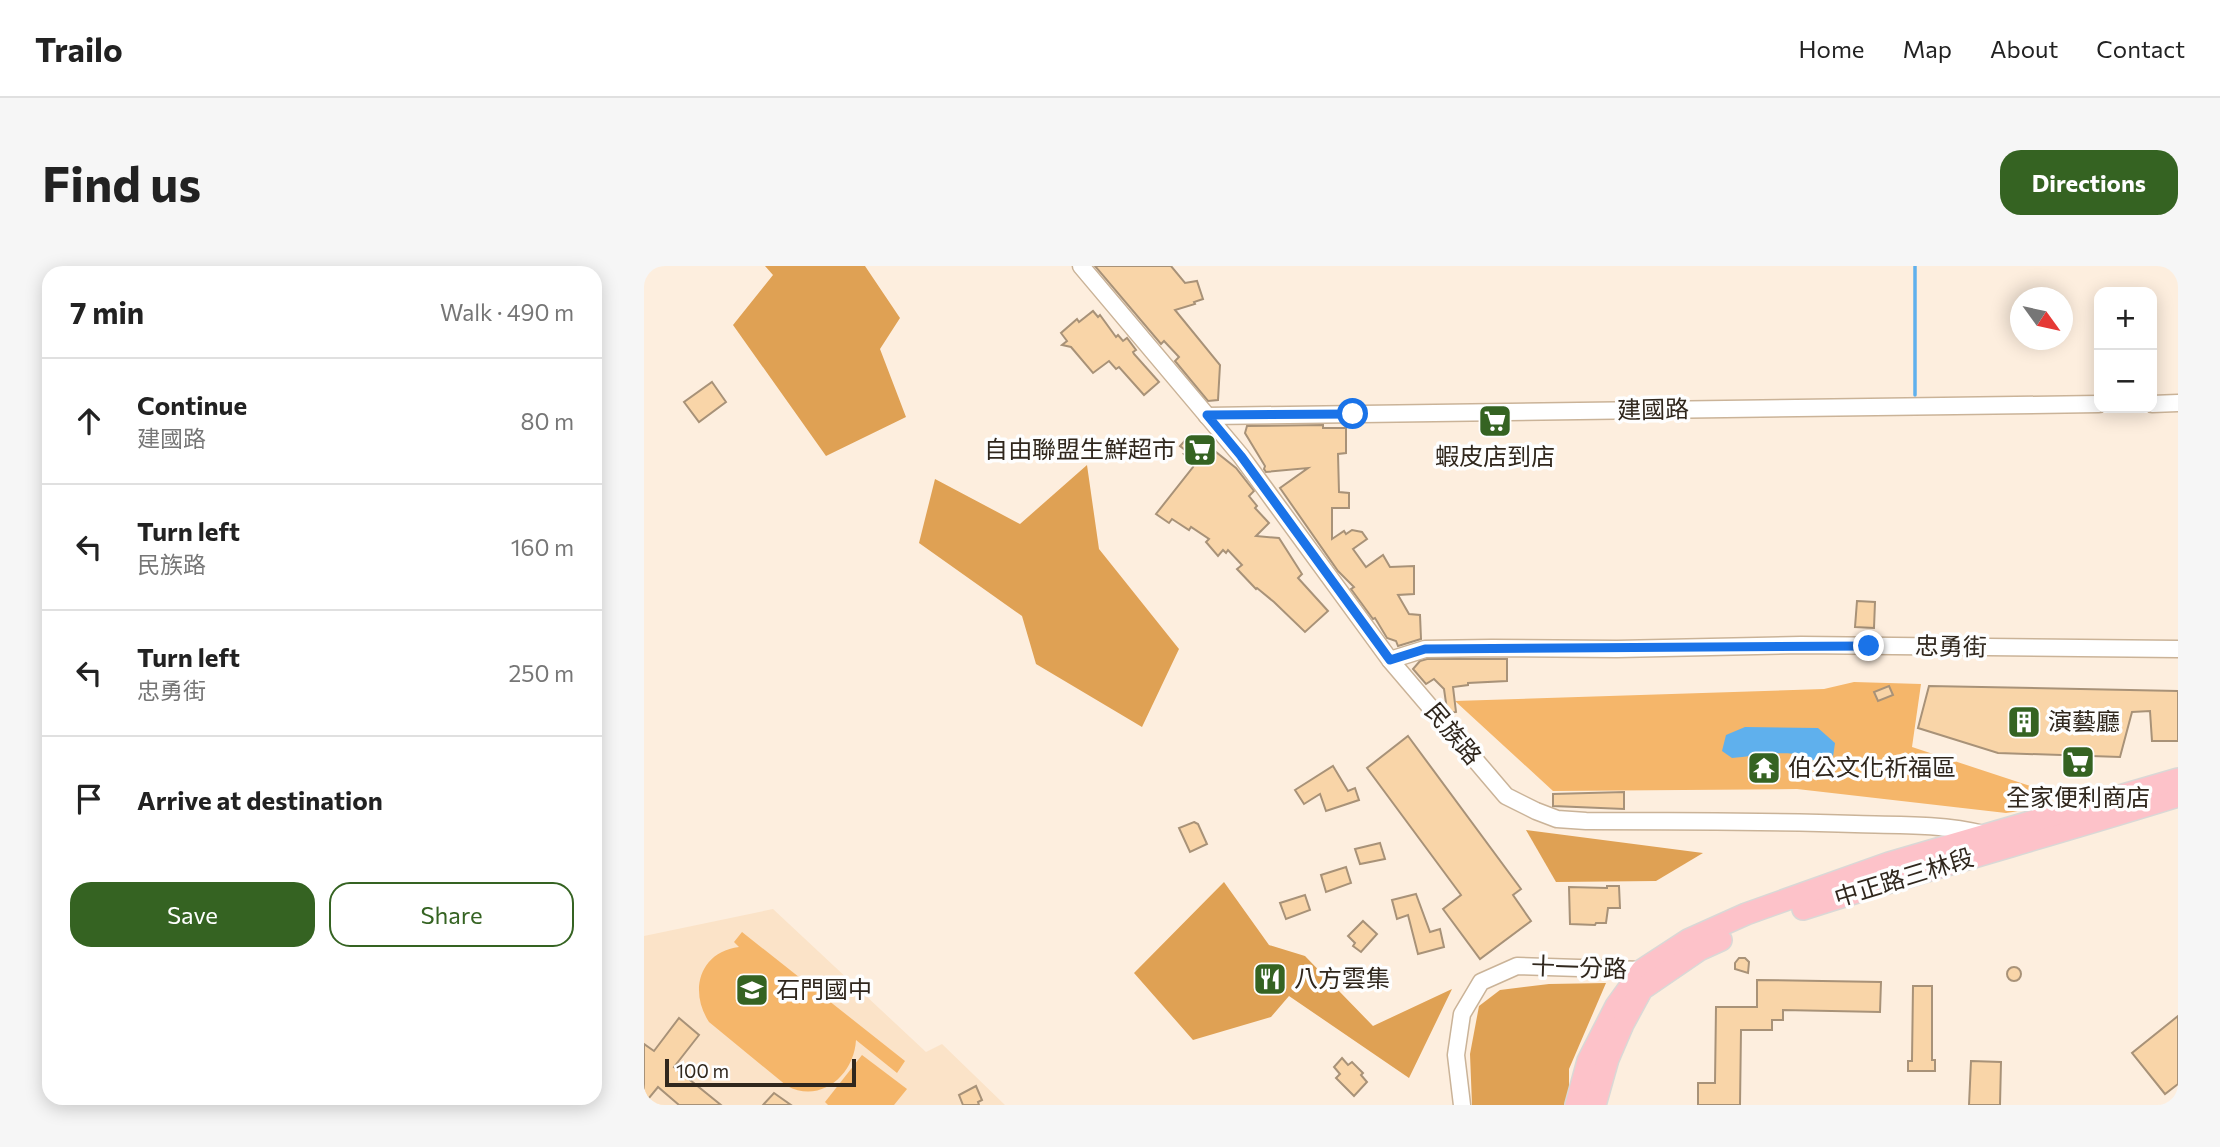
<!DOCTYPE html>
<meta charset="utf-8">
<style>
body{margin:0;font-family:Commissioner,"Noto Sans TC",sans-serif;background:#f6f6f6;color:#222}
.controls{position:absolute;right:21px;top:21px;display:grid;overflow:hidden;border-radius:14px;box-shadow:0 4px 18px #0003}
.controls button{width:63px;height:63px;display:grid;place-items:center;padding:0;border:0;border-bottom:2px solid #e0e0e0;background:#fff;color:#222;font:35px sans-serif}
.compass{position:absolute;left:1366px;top:21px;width:63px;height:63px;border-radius:50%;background:#fff;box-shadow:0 4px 18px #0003;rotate:123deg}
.scale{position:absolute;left:21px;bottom:18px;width:191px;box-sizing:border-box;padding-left:7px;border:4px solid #30271d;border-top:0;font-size:19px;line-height:24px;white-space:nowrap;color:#30271d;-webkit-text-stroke:5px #fefefe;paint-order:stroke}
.stop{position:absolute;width:21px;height:21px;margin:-16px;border:5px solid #1a73e8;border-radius:50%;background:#fff}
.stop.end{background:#1a73e8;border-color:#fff;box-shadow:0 2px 7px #0008}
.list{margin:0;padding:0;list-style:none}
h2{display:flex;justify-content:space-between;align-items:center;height:91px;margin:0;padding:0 28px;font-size:30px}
h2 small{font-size:23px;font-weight:400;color:#767676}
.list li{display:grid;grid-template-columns:46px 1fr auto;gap:21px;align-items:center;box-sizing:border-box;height:126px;padding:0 28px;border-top:2px solid #e0e0e0}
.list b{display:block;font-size:26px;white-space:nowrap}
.list p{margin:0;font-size:23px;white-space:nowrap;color:#767676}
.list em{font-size:23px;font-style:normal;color:#767676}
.actions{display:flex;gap:14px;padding:21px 28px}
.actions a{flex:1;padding:16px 0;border:2px solid #356322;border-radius:21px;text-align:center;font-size:24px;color:#356322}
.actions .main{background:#356322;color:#fff}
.icon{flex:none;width:38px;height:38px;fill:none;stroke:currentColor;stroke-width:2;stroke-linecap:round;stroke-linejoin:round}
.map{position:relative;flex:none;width:1534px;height:839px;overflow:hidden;border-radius:21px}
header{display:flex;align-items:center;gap:42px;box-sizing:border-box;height:98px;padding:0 35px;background:#fff;border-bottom:2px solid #e0e0e0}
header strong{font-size:33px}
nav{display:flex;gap:38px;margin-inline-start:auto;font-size:24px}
.intro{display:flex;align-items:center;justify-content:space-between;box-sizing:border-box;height:168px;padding:0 42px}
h1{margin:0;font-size:49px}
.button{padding:18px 32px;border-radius:21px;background:#356322;color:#fff;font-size:24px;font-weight:700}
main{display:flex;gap:42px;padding:0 42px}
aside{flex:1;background:#fff;border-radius:21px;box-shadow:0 4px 18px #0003}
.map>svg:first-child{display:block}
</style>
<header>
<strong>Trailo</strong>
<nav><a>Home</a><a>Map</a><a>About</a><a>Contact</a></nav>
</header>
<div class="intro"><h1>Find us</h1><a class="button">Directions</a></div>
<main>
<aside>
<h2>7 min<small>Walk · 490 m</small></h2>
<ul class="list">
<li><svg class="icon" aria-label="ahead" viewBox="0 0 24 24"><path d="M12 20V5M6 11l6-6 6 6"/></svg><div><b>Continue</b><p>建國路</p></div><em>80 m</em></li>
<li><svg class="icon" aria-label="left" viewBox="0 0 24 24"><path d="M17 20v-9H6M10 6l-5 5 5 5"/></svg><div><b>Turn left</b><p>民族路</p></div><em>160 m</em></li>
<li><svg class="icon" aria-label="left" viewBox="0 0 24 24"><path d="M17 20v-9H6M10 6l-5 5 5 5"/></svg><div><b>Turn left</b><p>忠勇街</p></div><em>250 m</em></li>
<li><svg class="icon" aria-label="arrive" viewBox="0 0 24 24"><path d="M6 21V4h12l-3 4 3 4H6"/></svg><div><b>Arrive at destination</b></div></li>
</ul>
<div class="actions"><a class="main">Save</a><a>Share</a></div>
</aside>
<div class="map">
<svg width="1534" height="839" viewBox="0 0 1534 839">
<rect width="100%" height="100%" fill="#fdeede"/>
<path fill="#fbe3c8" d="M129 643 282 786 298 778 361 839H0V670Z"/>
<g fill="#f5b66a">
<path d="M1210 416 1277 418 1268 481 1407 527 1409 531C1397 542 1378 544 1362 547L1153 523 909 525 811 435 1180 423Z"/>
<path d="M98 666 261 795 253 807 212 774C210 809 177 838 143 820L65 756C45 726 55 686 95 681L90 676Z"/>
<path d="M218 789 263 823 250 839H184L181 836Z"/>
</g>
<g fill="#dfa154">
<path d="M121 0H221L256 52 236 83 262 151 182 190 89 59 129 9Z"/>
<path d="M443 199 455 283 535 383 498 461 392 398 378 350 275 277 291 213 376 258Z"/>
<path d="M882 564 1059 587 1012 615 912 616Z"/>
<path d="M580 616 625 679 661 690 729 760 808 723 765 812 645 730 627 751 549 774 490 707Z"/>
<path d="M962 717 925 803V839H828L826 788 835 740 856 724 905 718Z"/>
</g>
<path fill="#5fb0ed" d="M1101 461 1174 462 1191 477 1189 491C1172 501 1168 492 1151 488 1137 485 1104 491 1088 492L1078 485 1082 469Z"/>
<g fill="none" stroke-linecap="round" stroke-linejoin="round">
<path stroke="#5fb0ed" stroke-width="3.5" d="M1271 0V129"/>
</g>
<g fill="#f9d5a8" stroke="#a89278" stroke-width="2">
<path d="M451 0H527L541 17 553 15 559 33 550 36 551 38 531 44 576 99 574 134 564 135 531 95 535 91 520 75 517 78Z"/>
<path d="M449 45 454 51 456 49 472 71 474 69 479 75 483 72 492 84 489 86 490 88 515 116 500 129 475 101 472 103 465 95 449 107 427 81 418 79 423 75 417 67 433 53 435 56Z"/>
<path d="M68 116 82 136 55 156 40 136Z"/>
<path d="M679 159V162H702V187L694 188 695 226 705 227V242H688V273L700 265 702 268 708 264 718 266 723 273 709 283 722 301 739 289 746 301 770 300V328L754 329 765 348 776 349 777 373 754 380 752 375 743 372 731 352 729 353 707 323 710 321 694 305 636 222 664 202 622 206 620 203 621 200 601 167 603 160Z"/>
<path d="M545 170 560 172 562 170 570 178 567 182 592 202 610 225 605 230 613 240 611 242 625 257 612 270 635 272 658 308 654 312 684 345 661 366 630 336 613 322 612 323 593 303 598 299 584 284 582 287 579 284 574 290 562 276 565 273 547 261 545 264 528 253 525 257 512 248 549 201 550 197 540 188 545 187 536 180Z"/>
<path d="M1213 335 1231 336 1230 362 1211 361Z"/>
<path d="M783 393H863V415L824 417V419L809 421 812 446 805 447 803 444 800 423 790 413 782 418 769 403 776 395Z"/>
<path d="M1245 420 1249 429 1234 435 1230 426Z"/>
<path d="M1285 420 1534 425V475H1508L1506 445 1488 446 1476 491 1354 487 1274 462Z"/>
<path d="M764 470 877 623 869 629 887 655 836 693 799 643 817 629 723 502Z"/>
<path d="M689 500 704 525 711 522 715 534 682 545 676 528 660 538 651 524Z"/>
<path d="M980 526V543L909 540V528Z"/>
<path d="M550 556 554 558 563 578 546 586 535 562Z"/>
<path d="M736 577 741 593 716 598 711 583Z"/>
<path d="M702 601 707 617 682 626 677 609Z"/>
<path d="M963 620H975L976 642H964L962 657H952L951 659 926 658 925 621 963 622Z"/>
<path d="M772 628 786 666 796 663 800 681 774 688 764 649 753 653 748 634Z"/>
<path d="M661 629 666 644 642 653 636 637Z"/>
<path d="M719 655 733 668 717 686 709 680 711 677 704 670Z"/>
<path d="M1095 692H1101L1105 696 1104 707 1091 703V697Z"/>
<circle cx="1370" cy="708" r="7"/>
<path d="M1113 714 1237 716 1236 746 1139 744V754H1128V764H1097L1096 839H1054V817H1071L1072 741H1113Z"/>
<path d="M1269 720H1288V794H1291V805H1264V795H1268Z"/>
<path d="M1534 750V818L1521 828 1488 787Z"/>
<path d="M35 752 55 769 30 801 77 839H35L14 821 0 838V778L10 785Z"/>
<path d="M698 792 704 799 708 796 719 807 717 809 723 816 710 830 692 812 696 808 690 801Z"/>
<path d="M1327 795 1357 796 1356 839H1325Z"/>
<path d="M332 820 338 834 334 836 335 839H319L315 829Z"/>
<path d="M130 827 147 839H119Z"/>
</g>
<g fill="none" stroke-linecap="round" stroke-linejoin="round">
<defs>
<g id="minor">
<path d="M437 0 597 190 746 394 862 530 892 545 913 553 942 555C1032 555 1121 555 1211 558 1251 559 1301 558 1339 568"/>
<path d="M1508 138 1534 137"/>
<path d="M563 150 1455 138"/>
<path d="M746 394 781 383 848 382 973 383 1157 379 1534 383"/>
<path d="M818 839 812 789 818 748 837 716 873 700 998 704"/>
</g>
<g id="major">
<path d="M1159 643C1283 603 1409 569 1534 530"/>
<path d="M932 839 944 795 972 740 998 704 1044 674 1102 648 1245 597 1534 513"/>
<path d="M951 839 964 793 979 758 998 723 1055 684 1077 674"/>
</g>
</defs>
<use href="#minor" stroke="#cab398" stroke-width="19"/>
<use href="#major" stroke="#dad8d6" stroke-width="24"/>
<use href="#minor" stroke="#fff" stroke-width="16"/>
<use href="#major" stroke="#fdc2c9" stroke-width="21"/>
</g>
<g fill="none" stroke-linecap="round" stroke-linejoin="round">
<path stroke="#1a73e8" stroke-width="9" d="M709 148 563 149 597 190 746 394 781 383 1225 380"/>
</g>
<defs>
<symbol id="supermarket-square" viewBox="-11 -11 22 22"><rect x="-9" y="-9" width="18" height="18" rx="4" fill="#356322" stroke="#fefefe"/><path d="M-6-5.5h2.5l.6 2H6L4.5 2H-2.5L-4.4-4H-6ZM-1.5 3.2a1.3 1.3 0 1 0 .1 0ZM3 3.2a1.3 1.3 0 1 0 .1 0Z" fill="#fff"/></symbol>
<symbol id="building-square" viewBox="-11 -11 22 22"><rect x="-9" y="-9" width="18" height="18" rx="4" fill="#356322" stroke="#fefefe"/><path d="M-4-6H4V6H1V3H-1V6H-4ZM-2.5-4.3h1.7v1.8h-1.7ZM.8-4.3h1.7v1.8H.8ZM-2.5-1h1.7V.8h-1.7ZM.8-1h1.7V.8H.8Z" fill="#fff"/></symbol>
<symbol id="temple-square" viewBox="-11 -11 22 22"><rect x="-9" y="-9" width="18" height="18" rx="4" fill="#356322" stroke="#fefefe"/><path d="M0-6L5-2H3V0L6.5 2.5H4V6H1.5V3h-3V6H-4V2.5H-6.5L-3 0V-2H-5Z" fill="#fff"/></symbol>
<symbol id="restaurant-square" viewBox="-11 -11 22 22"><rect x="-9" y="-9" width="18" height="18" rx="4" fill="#356322" stroke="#fefefe"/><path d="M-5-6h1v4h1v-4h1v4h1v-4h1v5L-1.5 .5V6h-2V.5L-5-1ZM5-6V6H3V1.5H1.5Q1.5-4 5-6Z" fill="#fff"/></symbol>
<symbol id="school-square" viewBox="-11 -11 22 22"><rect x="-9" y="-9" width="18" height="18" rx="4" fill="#356322" stroke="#fefefe"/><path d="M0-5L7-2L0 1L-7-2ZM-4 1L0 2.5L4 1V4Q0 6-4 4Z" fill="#fff"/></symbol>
</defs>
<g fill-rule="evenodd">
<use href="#supermarket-square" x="832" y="136" width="38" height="38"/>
<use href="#supermarket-square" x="537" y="165" width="38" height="38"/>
<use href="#building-square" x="1361" y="437" width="38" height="38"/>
<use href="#supermarket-square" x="1415" y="477" width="38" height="38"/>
<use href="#temple-square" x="1101" y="483" width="38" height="38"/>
<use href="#restaurant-square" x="607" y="694" width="38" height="38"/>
<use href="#school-square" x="89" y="705" width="38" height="38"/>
</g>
<g text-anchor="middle" stroke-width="7" stroke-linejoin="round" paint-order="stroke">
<g font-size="24" fill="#30271d" stroke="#fefefe">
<text transform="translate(1009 144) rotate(-1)" y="8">建國路</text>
<text transform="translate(1307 381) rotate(1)" y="8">忠勇街</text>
<text transform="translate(809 468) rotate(50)" y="8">民族路</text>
<text transform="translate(1260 612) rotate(-17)" y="8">中正路三林段</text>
<text transform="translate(935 702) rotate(2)" y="8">十一分路</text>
</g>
<g font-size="24" fill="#30271d" stroke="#fefefe" text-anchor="start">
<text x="532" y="192" text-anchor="end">自由聯盟生鮮超市</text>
<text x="851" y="199" text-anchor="middle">蝦皮店到店</text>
<text x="1404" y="464">演藝廳</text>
<text x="1144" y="510">伯公文化祈福區</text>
<text x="1434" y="540" text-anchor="middle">全家便利商店</text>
<text x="650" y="721">八方雲集</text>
<text x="132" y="732">石門國中</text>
</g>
</g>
</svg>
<div class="controls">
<button>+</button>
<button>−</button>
</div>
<svg class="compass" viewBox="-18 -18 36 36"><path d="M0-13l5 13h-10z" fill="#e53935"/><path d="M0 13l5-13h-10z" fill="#767676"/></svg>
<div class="scale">100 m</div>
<div class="stop" style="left:709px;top:148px"></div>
<div class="stop end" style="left:1225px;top:380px"></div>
</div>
</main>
